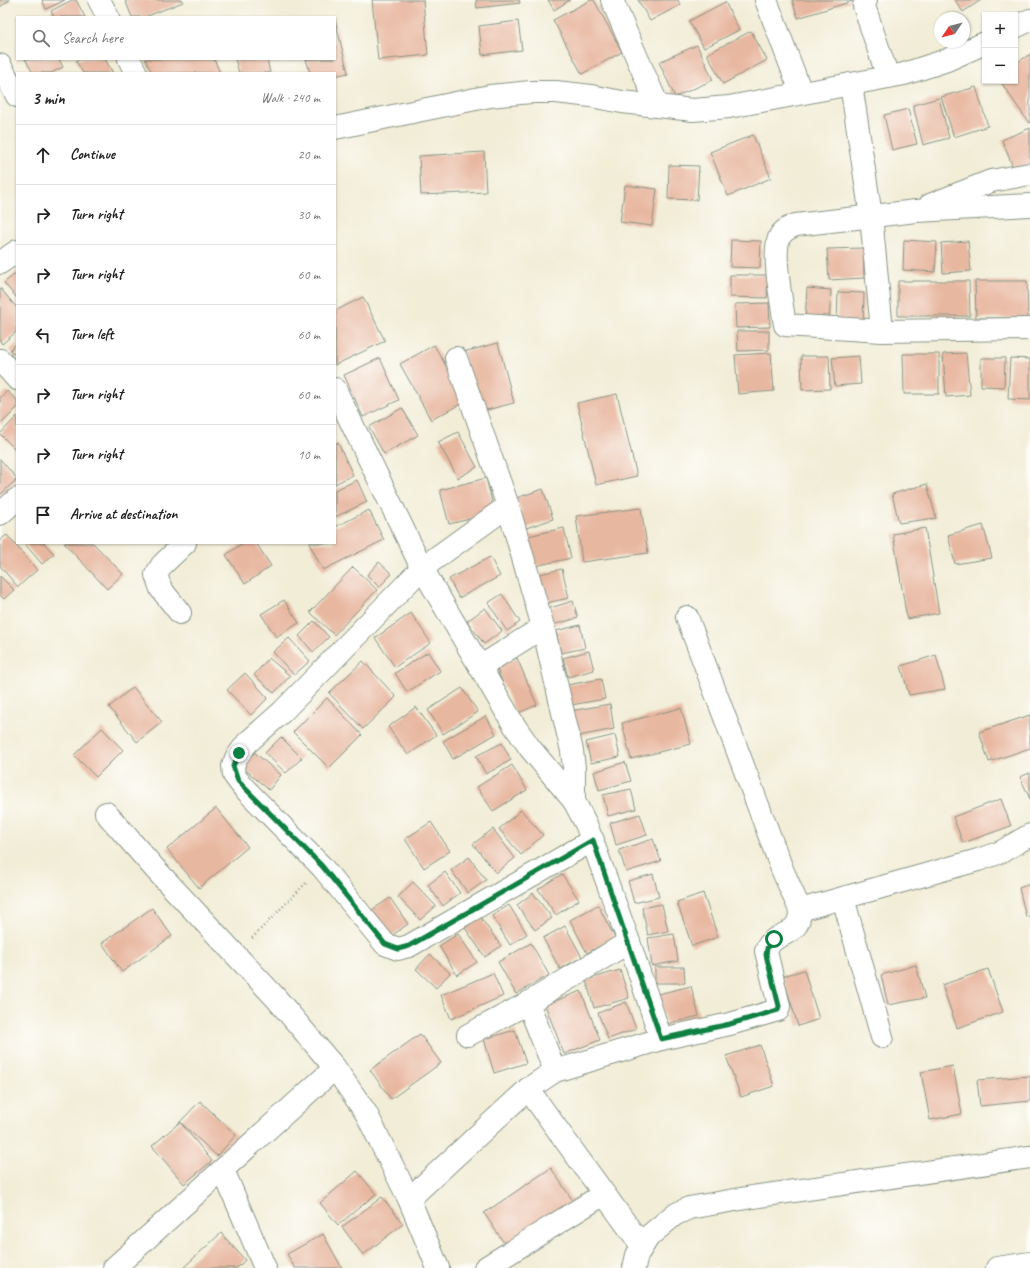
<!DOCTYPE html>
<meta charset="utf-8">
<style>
body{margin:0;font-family:Caveat,sans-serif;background:#f2f2f2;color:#222}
.controls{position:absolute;right:12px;top:12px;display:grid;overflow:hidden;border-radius:0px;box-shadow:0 1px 3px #0004}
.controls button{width:36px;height:36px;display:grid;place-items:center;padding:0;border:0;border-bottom:1px solid #e0e0e0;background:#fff;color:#222;font:20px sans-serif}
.compass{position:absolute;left:934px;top:12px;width:36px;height:36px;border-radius:50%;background:#fff;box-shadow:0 1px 3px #0004;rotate:235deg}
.stop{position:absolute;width:12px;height:12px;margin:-9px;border:3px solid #0b8043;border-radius:50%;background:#fff}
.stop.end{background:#0b8043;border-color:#fff;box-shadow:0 1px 4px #0008}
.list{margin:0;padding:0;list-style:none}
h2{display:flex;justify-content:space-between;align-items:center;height:52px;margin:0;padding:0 16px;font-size:17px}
h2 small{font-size:13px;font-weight:400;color:#767676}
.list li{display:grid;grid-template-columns:26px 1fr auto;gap:12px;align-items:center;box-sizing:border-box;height:60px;padding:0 16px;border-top:1px solid #e0e0e0}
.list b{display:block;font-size:15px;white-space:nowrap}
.list em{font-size:13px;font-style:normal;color:#767676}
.icon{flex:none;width:22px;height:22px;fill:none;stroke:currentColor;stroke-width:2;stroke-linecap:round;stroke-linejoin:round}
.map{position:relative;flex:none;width:1030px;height:1268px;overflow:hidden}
.search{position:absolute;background:#fff;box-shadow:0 1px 3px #0004;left:16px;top:16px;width:320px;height:44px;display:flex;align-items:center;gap:10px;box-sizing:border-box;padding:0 14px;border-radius:0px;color:#767676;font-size:15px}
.panel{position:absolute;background:#fff;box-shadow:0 1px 3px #0004;left:16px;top:72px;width:320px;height:472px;border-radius:0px}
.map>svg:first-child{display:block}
</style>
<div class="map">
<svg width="1030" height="1268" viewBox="0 0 1030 1268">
<rect width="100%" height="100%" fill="#fdfcf7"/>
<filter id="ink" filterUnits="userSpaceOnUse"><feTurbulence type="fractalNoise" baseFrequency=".025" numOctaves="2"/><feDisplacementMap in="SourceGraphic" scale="8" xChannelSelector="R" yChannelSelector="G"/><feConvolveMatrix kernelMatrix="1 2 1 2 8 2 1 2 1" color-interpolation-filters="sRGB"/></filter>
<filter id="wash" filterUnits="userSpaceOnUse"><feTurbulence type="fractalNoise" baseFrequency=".012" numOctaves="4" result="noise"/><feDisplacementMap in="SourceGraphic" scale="16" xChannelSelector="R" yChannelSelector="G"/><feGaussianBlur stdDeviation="0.9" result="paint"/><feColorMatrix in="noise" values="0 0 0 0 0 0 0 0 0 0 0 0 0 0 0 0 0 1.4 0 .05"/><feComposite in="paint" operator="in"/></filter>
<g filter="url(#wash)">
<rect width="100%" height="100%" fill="#f2edd7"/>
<g id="blocks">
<g fill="#e8b7a0">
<path d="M0 0H10L0 7Z"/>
<path d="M42 0H65L46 9Z"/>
<path d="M72 0H76L85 17H54L51 11Z"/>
<path d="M125 0H183V2L145 17H132Z"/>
<path d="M372 0H423L428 55 378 60Z"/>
<path d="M476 0H519L520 3 477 8Z"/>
<path d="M548 0H570L554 10Z"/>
<path d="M591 0H594L622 52 582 74 553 20Z"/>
<path d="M638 0H678L680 5 650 21Z"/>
<path d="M792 0H856L798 18Z"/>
<path d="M955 0H981L963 12Z"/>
<path d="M725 2 739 30 704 48 689 21Z"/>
<path d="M335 20 348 73 335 76V73H310L306 59H335Z"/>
<path d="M518 21 522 50 482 55 479 26Z"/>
<path d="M751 31 767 60 723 84 707 54Z"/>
<path d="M697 45 713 80 675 97 659 62Z"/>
<path d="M1030 54V122L1029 123 1000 81H1015V64Z"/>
<path d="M25 59H59L63 67 51 73H33Z"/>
<path d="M80 59H105L113 73H83L76 61Z"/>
<path d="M145 59H214L220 73H152Z"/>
<path d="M235 59H267L270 73H239Z"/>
<path d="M976 87 988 126 954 137 941 97Z"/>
<path d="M939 98 949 138 923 145 913 105Z"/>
<path d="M908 109 917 144 892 150 884 115Z"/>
<path d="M1030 128V164L1014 170 1002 140Z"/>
<path d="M753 135 771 178 728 196 710 152Z"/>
<path d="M484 152 486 192 421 195 419 156Z"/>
<path d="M669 165 699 166 697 200 668 199Z"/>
<path d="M625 185 657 189 652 226 620 222Z"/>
<path d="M731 240 761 241 760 268 730 267Z"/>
<path d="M904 240 937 242 935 272 903 270Z"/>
<path d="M968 241 971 271 943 273 941 243Z"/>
<path d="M863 248 864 278 829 280 827 249Z"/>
<path d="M17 272V298L4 283Z"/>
<path d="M730 275H768L767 298 730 297Z"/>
<path d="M898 281H969L970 316H898Z"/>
<path d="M975 281H1027L1028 318H976Z"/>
<path d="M0 288 17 308V331L2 344 0 341Z"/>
<path d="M807 288 831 290 829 323 805 321Z"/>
<path d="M838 292 864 293 863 324 837 323Z"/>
<path d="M363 297 385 341 335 365V311Z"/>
<path d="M769 303 770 327 736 328 735 304Z"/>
<path d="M737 331H769V350L738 351Z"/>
<path d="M17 343V357L10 350Z"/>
<path d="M498 343 514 403 479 412 463 352Z"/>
<path d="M434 345 466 401 431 420 400 364Z"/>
<path d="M771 353 774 391 738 394 735 355Z"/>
<path d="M966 353 970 395 946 397 943 354Z"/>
<path d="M903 354H939V394H904Z"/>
<path d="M801 356H829L830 389 802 390Z"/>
<path d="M859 356 861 384 835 386 832 358Z"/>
<path d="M380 358 399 400 363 417 344 375Z"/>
<path d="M981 358H1005L1004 387 981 386Z"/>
<path d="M1010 358 1030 359V400L1008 399Z"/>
<path d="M7 391 17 400V408L0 425V398Z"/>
<path d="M617 394 637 476 596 485 577 403Z"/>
<path d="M402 408 418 435 384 454 369 427Z"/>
<path d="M17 416V451L0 434Z"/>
<path d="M458 432 477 467 458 478 438 442Z"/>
<path d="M338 443 353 475 335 484V444Z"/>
<path d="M0 459 17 479 0 495Z"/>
<path d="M486 478 495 513 449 524 440 490Z"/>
<path d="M357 480 367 502 335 517V490Z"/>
<path d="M927 484 936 518 899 523 892 494Z"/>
<path d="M543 489 553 519 526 528 516 498Z"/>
<path d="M641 508 648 553 582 562 576 516Z"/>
<path d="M369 510 384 540 323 570 309 543H335V527Z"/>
<path d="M983 525 992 558 955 564 948 535Z"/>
<path d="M564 528 571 558 535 566 528 536Z"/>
<path d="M925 528 939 613 907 619 893 534Z"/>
<path d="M7 535 37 570 18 587 0 566V540Z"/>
<path d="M24 543H44L54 554 42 564Z"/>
<path d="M64 543H93L123 574 107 589Z"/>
<path d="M243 543H256L271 566 245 584 226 555Z"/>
<path d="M490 557 500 576 459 598 449 579Z"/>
<path d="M379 562 392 574 379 587 367 575Z"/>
<path d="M353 567 377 590 334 635 310 612Z"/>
<path d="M562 569 569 598 546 603 539 574Z"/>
<path d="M0 576 14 590 4 599 0 595Z"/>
<path d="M502 594 520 622 507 631 488 603Z"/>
<path d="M284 600 299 623 276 637 261 614Z"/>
<path d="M573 601 578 618 552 625 547 609Z"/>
<path d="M485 608 502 631 484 644 467 621Z"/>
<path d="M411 613 431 643 395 667 375 638Z"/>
<path d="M314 621 329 637 313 652 299 636Z"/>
<path d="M580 625 585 648 561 653 556 631Z"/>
<path d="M289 638 310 661 294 675 273 652Z"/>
<path d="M589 651 594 670 568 677 563 658Z"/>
<path d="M428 652 440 671 407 692 395 673Z"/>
<path d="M936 655 945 689 909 695 901 666Z"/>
<path d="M269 658 290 676 274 693 254 675Z"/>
<path d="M517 658 537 705 516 714 496 667Z"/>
<path d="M363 661 396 697 363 729 329 693Z"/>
<path d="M245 673 268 698 251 715 227 690Z"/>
<path d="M601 679 605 699 571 705 567 685Z"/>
<path d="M133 687 162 722 137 742 109 707Z"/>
<path d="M462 688 478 712 443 734 428 710Z"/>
<path d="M327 698 362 735 329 768 293 732Z"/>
<path d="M610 704 614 729 574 737 570 711Z"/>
<path d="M416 707 436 735 408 755 388 727Z"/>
<path d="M681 708 691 744 631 759 622 723Z"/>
<path d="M1030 715V748L989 762 979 732Z"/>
<path d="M486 716 496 734 453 759 443 741Z"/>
<path d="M102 728 123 750 96 777 74 755Z"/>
<path d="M615 735 620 757 591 763 586 742Z"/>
<path d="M281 737 302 758 286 773 265 753Z"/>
<path d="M502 743 511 760 486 774 476 756Z"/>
<path d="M254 752 281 775 269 790 242 767Z"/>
<path d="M625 762 631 781 599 790 594 772Z"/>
<path d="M512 765 527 790 493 811 477 787Z"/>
<path d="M1030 773V799L1020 777Z"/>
<path d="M631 789 636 809 608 816 603 795Z"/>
<path d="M1001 799 1011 826 963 843 953 817Z"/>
<path d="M216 808 248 847 199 888 167 849Z"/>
<path d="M521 810 543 835 521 855 499 829Z"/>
<path d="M640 814 647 835 616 845 610 823Z"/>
<path d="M431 822 450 851 424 868 405 839Z"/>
<path d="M493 829 515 858 496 873 473 844Z"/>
<path d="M653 839 661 861 626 872 619 850Z"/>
<path d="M469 857 486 880 468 893 451 870Z"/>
<path d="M445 872 460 893 443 906 428 885Z"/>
<path d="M562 874 579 900 556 915 538 889Z"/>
<path d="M653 874 659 897 634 903 628 881Z"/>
<path d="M413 882 436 906 420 920 398 897Z"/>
<path d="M1030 884V916L1026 917 1019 888Z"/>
<path d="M533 893 552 918 535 930 517 905Z"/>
<path d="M703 893 718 937 692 946 677 902Z"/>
<path d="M390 898 408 924 387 939 369 912Z"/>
<path d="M662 904 668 931 648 935 642 908Z"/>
<path d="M509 905 527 934 510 945 492 916Z"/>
<path d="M598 905 615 938 587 953 570 920Z"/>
<path d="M152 908 172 936 122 972 102 943Z"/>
<path d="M480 917 501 946 485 957 465 928Z"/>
<path d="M565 926 582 957 560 969 543 938Z"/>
<path d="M458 934 477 962 457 975 439 946Z"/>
<path d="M674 934 678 961 652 966 648 938Z"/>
<path d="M531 943 549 975 516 994 498 962Z"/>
<path d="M430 954 450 973 436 988 416 969Z"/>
<path d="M916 965 925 998 888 1005 881 975Z"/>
<path d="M655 967H684L685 983H655Z"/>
<path d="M988 969 1003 1012 957 1028 942 985Z"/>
<path d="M620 970 629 998 594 1008 586 980Z"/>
<path d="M804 970 819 1019 798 1026 783 976Z"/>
<path d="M493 973 503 996 451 1019 441 995Z"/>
<path d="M691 986 699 1016 666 1024 658 994Z"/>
<path d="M581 991 600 1040 564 1054 545 1005Z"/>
<path d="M626 1002 636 1029 608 1039 598 1013Z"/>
<path d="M515 1030 526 1063 494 1073 484 1039Z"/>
<path d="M420 1034 441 1063 391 1099 370 1070Z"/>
<path d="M760 1045 774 1086 741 1097 726 1056Z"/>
<path d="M953 1066 962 1114 930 1120 921 1072Z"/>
<path d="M1030 1076V1101L980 1106 977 1080Z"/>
<path d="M200 1101 236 1135 217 1156 180 1122Z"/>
<path d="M180 1122 212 1161 184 1184 152 1146Z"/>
<path d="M551 1168 573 1201 506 1246 484 1213Z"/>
<path d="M357 1171 376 1194 338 1225 320 1203Z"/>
<path d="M382 1197 403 1224 363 1255 342 1227Z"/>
<path d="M221 1233 245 1260 237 1268H183Z"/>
<path d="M323 1234 342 1268H295L287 1254Z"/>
</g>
</g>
</g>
<g filter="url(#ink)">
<use href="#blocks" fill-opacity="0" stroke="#889586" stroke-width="1"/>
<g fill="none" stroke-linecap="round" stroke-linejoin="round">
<defs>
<g id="minor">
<path d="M99 0 108 17"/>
<path d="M612 0 658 106"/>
<path d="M766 0 801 92"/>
<path d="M866 0 864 6 888 77"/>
<path d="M1015 27 1030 20"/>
<path d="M129 59 136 73"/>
<path d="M0 65 17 96"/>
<path d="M851 84 871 216 882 331"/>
<path d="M335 128 490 96 531 92H556L591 96 622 102 693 110 729 107 904 74 947 60 985 43"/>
<path d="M930 205 991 181 1030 174"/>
<path d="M1030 205 916 211 796 225C790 227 782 231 779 238 772 256 782 304 785 325L882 331 1030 329"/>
<path d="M0 263 17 251"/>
<path d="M456 358 508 506 543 627 572 751 574 768V801"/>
<path d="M0 360 17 379"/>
<path d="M335 389 422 568 514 725 530 748 574 801 586 824 629 942 661 1039"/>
<path d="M508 506 422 568 282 712 247 743 236 758 233 766 234 775 243 787 322 867 385 944 398 949 409 946 593 840"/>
<path d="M0 514 17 499"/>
<path d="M180 613 161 589 156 575 162 565 185 543"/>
<path d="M687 617 782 869 800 910"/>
<path d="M480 667 543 627"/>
<path d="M106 813 156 870 276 998 335 1068 366 1113 409 1199 438 1268"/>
<path d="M843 898 882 1037"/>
<path d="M528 1003 555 1071"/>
<path d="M468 1035 528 1003 629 942"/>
<path d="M528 1089 642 1246"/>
<path d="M223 1170 265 1268"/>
<path d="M409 1199 528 1089 555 1071 661 1039 730 1024 778 1010 779 1006 766 951C773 929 800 940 800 910L978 860 1001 852 1030 835"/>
<path d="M114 1268 335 1068"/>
<path d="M485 1268 604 1194"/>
<path d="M634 1268 637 1255 649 1236 674 1215 689 1208 752 1197 1030 1157"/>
<path d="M997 1268 1030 1263"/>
</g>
</defs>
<use href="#minor" stroke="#889586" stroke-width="24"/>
<path stroke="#889586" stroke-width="2.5" stroke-dasharray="1 3" stroke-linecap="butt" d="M252 938 306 883"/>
<use href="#minor" stroke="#fff" stroke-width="22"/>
</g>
</g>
<g fill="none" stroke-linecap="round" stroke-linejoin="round" filter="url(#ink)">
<path stroke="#0b8043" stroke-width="5" d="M239 753 233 766 238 781 322 866 385 944 398 949 409 946 593 840 661 1039 730 1024 778 1010 779 1006 766 955 767 948 774 939"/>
</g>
</svg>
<div class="controls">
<button>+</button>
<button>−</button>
</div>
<svg class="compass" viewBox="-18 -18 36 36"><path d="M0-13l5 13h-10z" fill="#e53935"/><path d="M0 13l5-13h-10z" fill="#767676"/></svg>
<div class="stop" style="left:774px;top:939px"></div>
<div class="stop end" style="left:239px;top:753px"></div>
<div class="search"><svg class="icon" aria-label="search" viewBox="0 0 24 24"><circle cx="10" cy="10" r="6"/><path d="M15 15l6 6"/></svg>Search here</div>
<section class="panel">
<h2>3 min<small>Walk · 240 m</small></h2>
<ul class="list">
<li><svg class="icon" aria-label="ahead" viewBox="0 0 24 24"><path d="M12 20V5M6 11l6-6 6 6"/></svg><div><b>Continue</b></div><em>20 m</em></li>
<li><svg class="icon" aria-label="right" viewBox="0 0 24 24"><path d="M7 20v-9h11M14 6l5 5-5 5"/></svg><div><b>Turn right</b></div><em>30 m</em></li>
<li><svg class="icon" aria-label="right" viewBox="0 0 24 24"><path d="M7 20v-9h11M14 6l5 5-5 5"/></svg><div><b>Turn right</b></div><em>60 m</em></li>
<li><svg class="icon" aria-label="left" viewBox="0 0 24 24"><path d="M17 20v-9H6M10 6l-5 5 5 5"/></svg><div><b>Turn left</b></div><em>60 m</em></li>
<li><svg class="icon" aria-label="right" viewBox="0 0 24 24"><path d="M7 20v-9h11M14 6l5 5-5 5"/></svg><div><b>Turn right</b></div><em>60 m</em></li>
<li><svg class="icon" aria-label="right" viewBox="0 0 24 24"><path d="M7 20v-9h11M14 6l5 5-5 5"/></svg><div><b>Turn right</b></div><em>10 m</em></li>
<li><svg class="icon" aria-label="arrive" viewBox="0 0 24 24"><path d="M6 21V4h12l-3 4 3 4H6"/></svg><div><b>Arrive at destination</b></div></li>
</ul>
</section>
</div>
